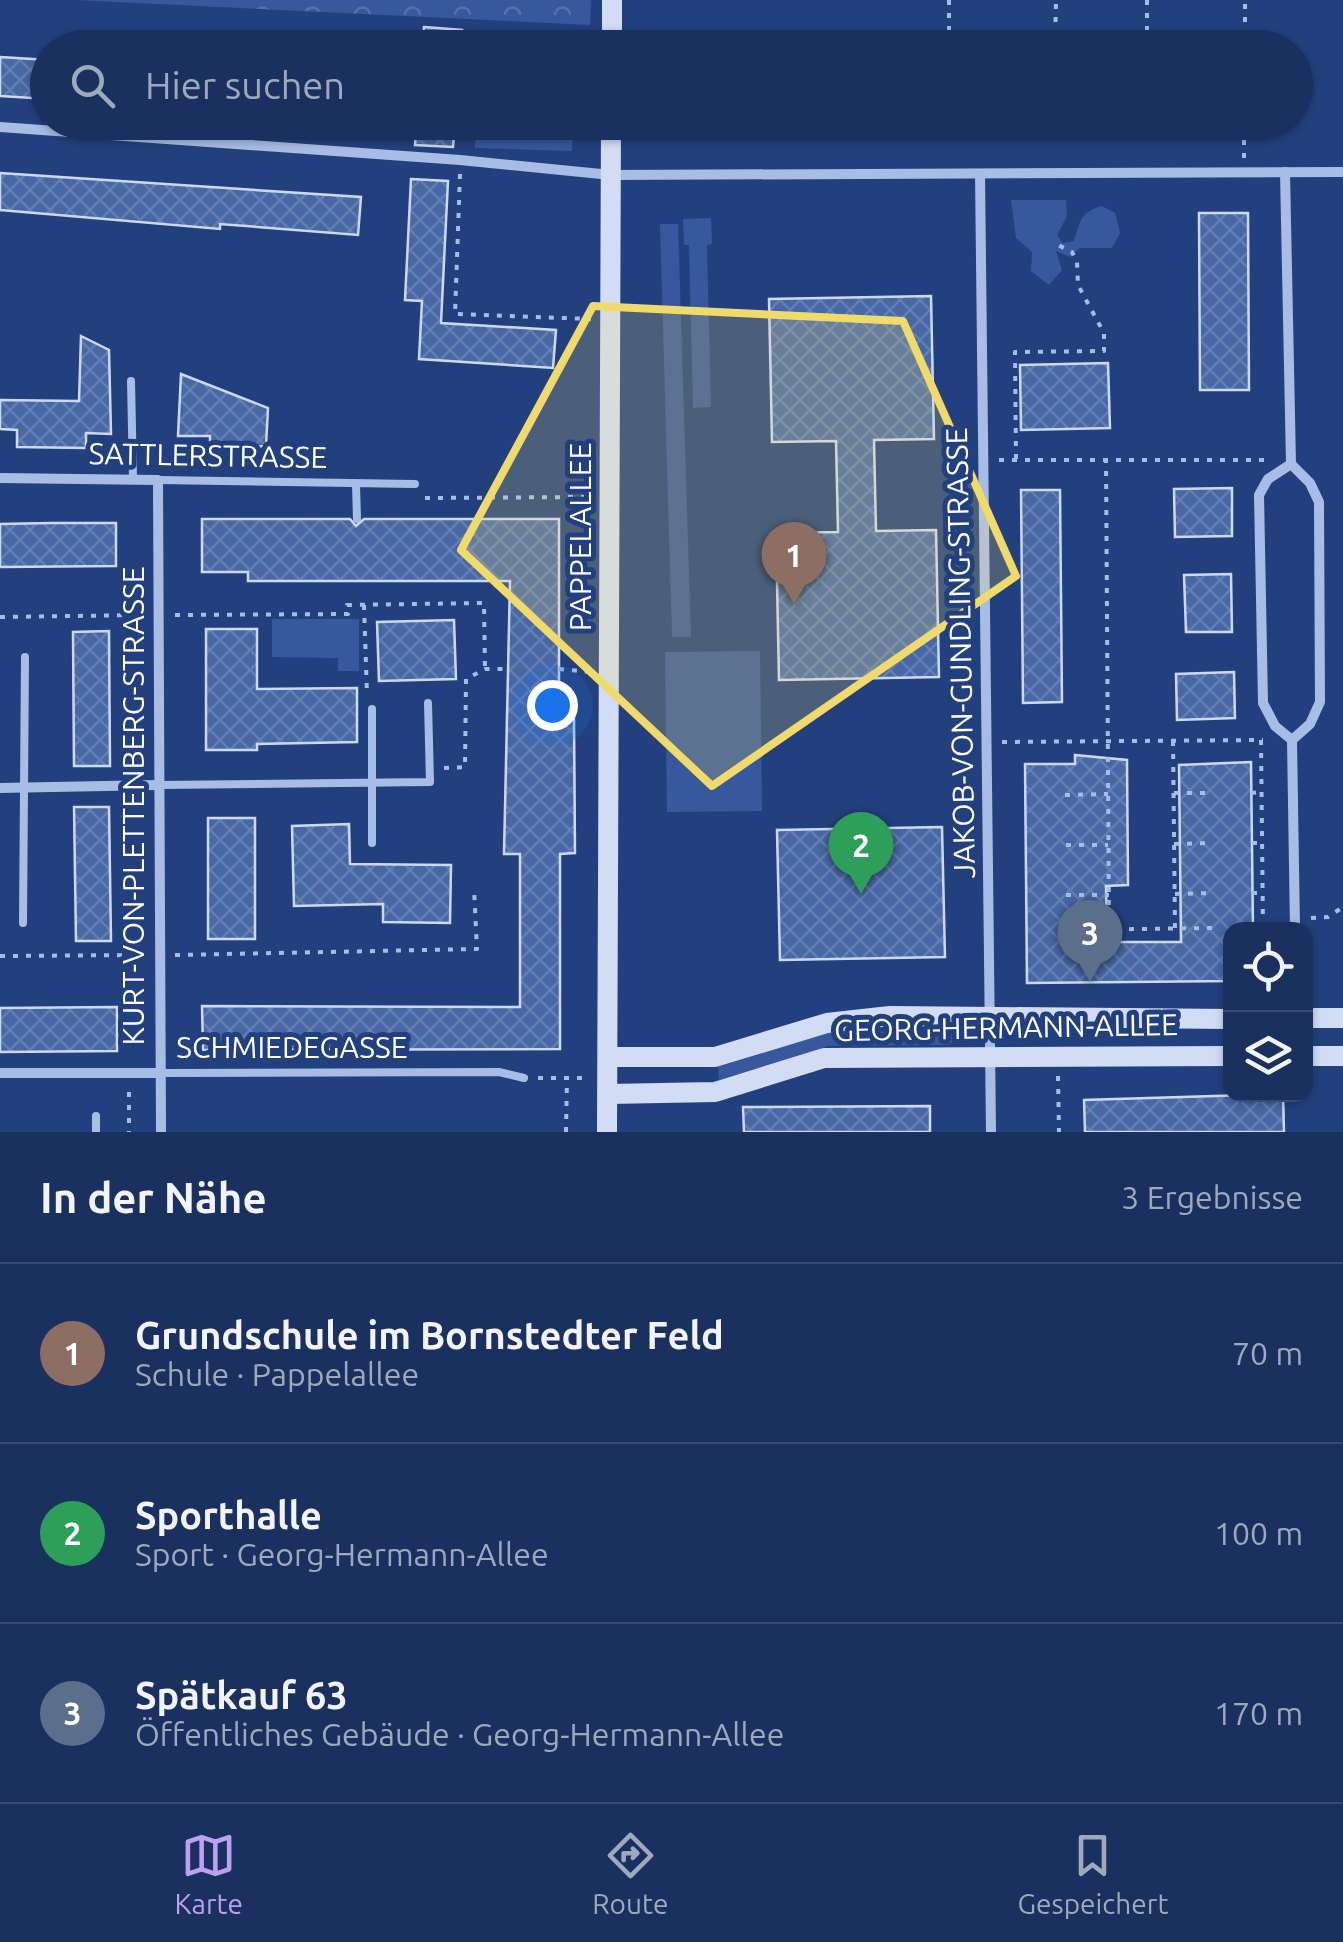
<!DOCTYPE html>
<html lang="de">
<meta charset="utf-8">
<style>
body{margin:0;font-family:Ubuntu,sans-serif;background:#273c67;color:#f1f3f6}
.controls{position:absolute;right:30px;bottom:30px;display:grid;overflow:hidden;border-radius:20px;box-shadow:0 2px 8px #0004}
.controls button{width:90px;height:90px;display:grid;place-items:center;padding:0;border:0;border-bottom:2px solid #384b73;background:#1a305e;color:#f1f3f6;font:50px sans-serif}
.you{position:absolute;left:552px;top:705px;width:35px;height:35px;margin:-25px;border:8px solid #fff;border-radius:50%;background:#1a73e8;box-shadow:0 0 0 15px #1a73e833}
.badge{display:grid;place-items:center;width:65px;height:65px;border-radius:50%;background:#bca0f2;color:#fff;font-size:32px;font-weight:700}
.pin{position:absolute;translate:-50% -82px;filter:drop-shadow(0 2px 5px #0008)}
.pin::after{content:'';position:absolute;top:52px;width:35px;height:30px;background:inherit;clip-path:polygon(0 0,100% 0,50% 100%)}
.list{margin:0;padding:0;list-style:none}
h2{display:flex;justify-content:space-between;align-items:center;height:130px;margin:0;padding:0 40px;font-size:42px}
h2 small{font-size:32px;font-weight:400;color:#9fa9bc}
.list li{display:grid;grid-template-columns:65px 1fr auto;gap:30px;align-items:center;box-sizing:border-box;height:180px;padding:0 40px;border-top:2px solid #384b73}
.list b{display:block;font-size:38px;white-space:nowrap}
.list p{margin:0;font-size:32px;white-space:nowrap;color:#9fa9bc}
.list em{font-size:32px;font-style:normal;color:#9fa9bc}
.icon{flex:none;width:55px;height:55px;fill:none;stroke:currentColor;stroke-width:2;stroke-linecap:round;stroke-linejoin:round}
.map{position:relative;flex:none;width:1343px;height:1132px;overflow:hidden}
.search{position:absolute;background:#1a305e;box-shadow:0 2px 8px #0004;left:30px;right:30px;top:30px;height:110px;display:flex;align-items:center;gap:25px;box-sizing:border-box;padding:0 35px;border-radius:55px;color:#9fa9bc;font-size:38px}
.sheet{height:670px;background:#1a305e}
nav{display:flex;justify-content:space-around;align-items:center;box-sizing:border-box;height:140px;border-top:2px solid #384b73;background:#1a305e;font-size:28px;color:#9fa9bc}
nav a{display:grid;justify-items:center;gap:5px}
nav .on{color:#bca0f2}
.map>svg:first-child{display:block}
</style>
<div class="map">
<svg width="1343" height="1132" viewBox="0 0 1343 1132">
<defs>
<pattern id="forest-crowns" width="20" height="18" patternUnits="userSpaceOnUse" patternTransform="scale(2.5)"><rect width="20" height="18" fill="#37589c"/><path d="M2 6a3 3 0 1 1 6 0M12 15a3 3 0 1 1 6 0" fill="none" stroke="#5571ab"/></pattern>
<pattern id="building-cross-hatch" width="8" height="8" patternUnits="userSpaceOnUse" patternTransform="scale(2.5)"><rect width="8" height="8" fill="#4767a5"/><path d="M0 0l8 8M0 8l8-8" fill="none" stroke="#637eb2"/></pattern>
</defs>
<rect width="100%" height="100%" fill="#23407e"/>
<g fill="#37589c">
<path d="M479 35 575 38V47H478Z"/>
<path d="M476 123H573L572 151 475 148Z"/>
<path d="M1011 200H1066L1067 216 1057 235 1063 243 1074 241C1080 222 1079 213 1102 206L1115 213 1120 233 1112 248H1080L1070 257 1056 251 1062 270 1049 285 1031 271 1032 252 1016 238Z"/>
<path d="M711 218 712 244 707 245 711 407 693 408 689 245H684L683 219Z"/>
<path d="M660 224H678L691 637H672Z"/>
<path d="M272 619H359V671H338V658L272 657Z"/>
<path d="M760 651 762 811 667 812 665 652Z"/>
<path d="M949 1030 958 1038 948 1045 828 1046 719 1080 718 1067 827 1033Z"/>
</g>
<path fill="url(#forest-crowns)" d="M76 0H591L590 25Z"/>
<g fill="url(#building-cross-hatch)" stroke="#ccd9f5" stroke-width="2.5">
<path d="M424 27 462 30 460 48H422Z"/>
<path d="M0 57 48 60V99L0 96Z"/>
<path d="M417 122H455L453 147 415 145Z"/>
<path d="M0 173 361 197 358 235 220 224V229L0 210Z"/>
<path d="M411 179 448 181 441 323 556 330 553 368 419 359 422 301 405 300Z"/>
<path d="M1199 213H1248L1249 390H1200Z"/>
<path d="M931 296 934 439 874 440 876 531 936 530 939 677 779 680 776 533 838 532 836 441 772 442 769 299Z"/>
<path d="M81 336 109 350 111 434 86 433V448L17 447V430L0 429V400L79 401Z"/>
<path d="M1108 363 1110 428 1021 430 1020 365Z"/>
<path d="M181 374 268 408 266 446 210 449V436H178Z"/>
<path d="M1232 488V536L1175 537 1174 489Z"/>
<path d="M1021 490H1060L1062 702 1023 703Z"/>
<path d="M202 519H350L356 526 364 519H559V717H574L575 853 560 854V1049L203 1050 202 1006 520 1007V854H504L510 581H248V572H202Z"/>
<path d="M52 523H116V566L0 567V524Z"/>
<path d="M1231 574 1232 632H1186L1184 575Z"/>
<path d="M454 620 456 679 379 681 377 622Z"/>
<path d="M206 629H257V689L357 688V742L257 744V750H206Z"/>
<path d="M109 631 110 766H74L73 632Z"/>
<path d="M1234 672 1235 718 1177 720 1176 674Z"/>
<path d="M1075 755 1127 760 1128 885 1106 886 1107 942H1181L1179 765 1251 762 1253 930H1230V981L1027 983 1025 764H1075Z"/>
<path d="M74 807H109L111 941H76Z"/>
<rect x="208" y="818" width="47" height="121"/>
<path d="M349 824 350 864 451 865 450 923 383 922V904L294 906 292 826Z"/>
<path d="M942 827 945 957 780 960 777 830Z"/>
<path d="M117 1007V1051L0 1052V1008Z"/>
<path d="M1283 1094 1284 1132H1085L1084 1100Z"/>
<path d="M930 1106V1132H744L743 1107Z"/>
</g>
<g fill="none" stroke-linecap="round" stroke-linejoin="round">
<g stroke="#a8bde6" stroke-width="4" stroke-dasharray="5 8" stroke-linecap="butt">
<path d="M949 0V35"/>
<path d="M1147 31V0"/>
<path d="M1055 48 1056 0"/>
<path d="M1245 48V0"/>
<path d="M1244 158V122"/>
<path d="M460 174 455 314 591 319"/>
<path d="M1106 458 1109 929"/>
<path d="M1016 459 1015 352 1104 351V333L1078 285 1077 262 1072 252 1058 245"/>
<path d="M999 460H1264"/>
<path d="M425 498 586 497"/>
<path d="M364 605 367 695"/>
<path d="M175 615 348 614 347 605 484 603 485 669"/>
<path d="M0 617 140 615"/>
<path d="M559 669 589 672"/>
<path d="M1261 740 1263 929"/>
<path d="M1173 741 1175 929"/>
<path d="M1002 742 1263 740"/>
<path d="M444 768 465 767 466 679 485 669H510"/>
<path d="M1174 793H1211"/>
<path d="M1251 793 1262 792"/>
<path d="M1065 795 1108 794"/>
<path d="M1252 843H1262"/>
<path d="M1174 844 1212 843"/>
<path d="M1066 845H1108"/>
<path d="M1252 893H1263"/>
<path d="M1175 894 1212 893"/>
<path d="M1066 895H1109"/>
<path d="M1311 918 1328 917 1343 907"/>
<path d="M1253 928H1263"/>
<path d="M1064 930 1213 928"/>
<path d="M175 955 477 949 474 889"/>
<path d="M0 956 145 955"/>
<path d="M1058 1076 1059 1132"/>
<path d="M538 1078H584"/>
<path d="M129 1092V1132"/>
<path d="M566 1132 567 1078"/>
</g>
<g stroke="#a8bde6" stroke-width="8">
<path d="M131 381 133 478"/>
<path d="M158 480 415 484"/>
<path d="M356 484 357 519"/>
<path d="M372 709V843"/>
<path d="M158 785 430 782 428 703"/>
<path d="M23 923 25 657"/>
<path d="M161 1073 499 1072 524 1078"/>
<path d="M96 1116V1132"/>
</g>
<g stroke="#a8bde6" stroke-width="10">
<path d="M0 127 460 160 611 175 1343 172"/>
<path d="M1285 172 1291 464 1310 483 1319 502 1320 702 1310 724 1292 740 1295 929"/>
<path d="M980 174 991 1132"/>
<path d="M1291 464 1268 479 1259 495 1263 703 1275 726 1292 740"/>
<path d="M0 478 158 480 161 1132"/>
<path d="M0 788 158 785"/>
<path d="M0 1073H161"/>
</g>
<g stroke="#d2ddf5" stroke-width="20">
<path d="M612 0V48"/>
<path d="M1306 1018H1343"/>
<path d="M1306 1056H1343"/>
<path d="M608 1057H715L827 1023 890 1016 1230 1019"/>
<path d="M608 1094 715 1092 824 1058 1230 1056"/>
<path d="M607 1132 611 122"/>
</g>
</g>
<path fill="#f1da6c" fill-opacity="0.2" stroke="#f1da6c" stroke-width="8" stroke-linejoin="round" d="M593 306 903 321 1016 576 712 786 461 550Z"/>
<g text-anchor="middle" stroke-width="10" stroke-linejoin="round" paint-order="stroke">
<g font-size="30" fill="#fff" stroke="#23407e">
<text transform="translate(208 456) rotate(1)" y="10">SATTLERSTRASSE</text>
<text transform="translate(581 537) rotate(-90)" y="10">PAPPELALLEE</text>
<text transform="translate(961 653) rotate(-91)" y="10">JAKOB-VON-GUNDLING-STRASSE</text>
<text transform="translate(134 806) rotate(-90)" y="10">KURT-VON-PLETTENBERG-STRASSE</text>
<text transform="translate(1006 1028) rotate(-1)" y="10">GEORG-HERMANN-ALLEE</text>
<text x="292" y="1058">SCHMIEDEGASSE</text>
</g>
</g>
</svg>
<div class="controls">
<button><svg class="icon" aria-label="locate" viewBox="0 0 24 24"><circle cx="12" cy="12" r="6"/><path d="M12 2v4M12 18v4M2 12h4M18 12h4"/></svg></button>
<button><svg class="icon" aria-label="layers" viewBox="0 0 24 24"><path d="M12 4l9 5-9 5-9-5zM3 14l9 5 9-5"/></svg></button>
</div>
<div class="you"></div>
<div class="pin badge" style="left:794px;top:604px;background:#8d6e63">1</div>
<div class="pin badge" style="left:861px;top:894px;background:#2e9e5b">2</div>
<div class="pin badge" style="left:1090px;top:982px;background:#5c6f8a">3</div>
<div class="search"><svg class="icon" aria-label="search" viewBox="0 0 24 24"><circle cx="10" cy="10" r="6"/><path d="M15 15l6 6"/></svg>Hier suchen</div>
</div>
<section class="sheet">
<h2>In der Nähe<small>3 Ergebnisse</small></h2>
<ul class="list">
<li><span class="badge" style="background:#8d6e63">1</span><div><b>Grundschule im Bornstedter Feld</b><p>Schule · Pappelallee</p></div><em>70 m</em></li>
<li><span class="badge" style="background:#2e9e5b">2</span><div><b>Sporthalle</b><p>Sport · Georg-Hermann-Allee</p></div><em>100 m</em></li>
<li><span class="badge" style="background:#5c6f8a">3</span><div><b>Spätkauf 63</b><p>Öffentliches Gebäude · Georg-Hermann-Allee</p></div><em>170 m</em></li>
</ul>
</section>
<nav>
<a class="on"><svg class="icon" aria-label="map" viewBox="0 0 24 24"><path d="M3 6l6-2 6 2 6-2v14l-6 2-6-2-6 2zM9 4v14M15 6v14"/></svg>Karte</a>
<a><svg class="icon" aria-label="directions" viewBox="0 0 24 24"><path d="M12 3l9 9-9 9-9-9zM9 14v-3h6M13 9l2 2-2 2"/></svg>Route</a>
<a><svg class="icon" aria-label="saved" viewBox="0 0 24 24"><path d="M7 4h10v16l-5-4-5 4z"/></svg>Gespeichert</a>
</nav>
